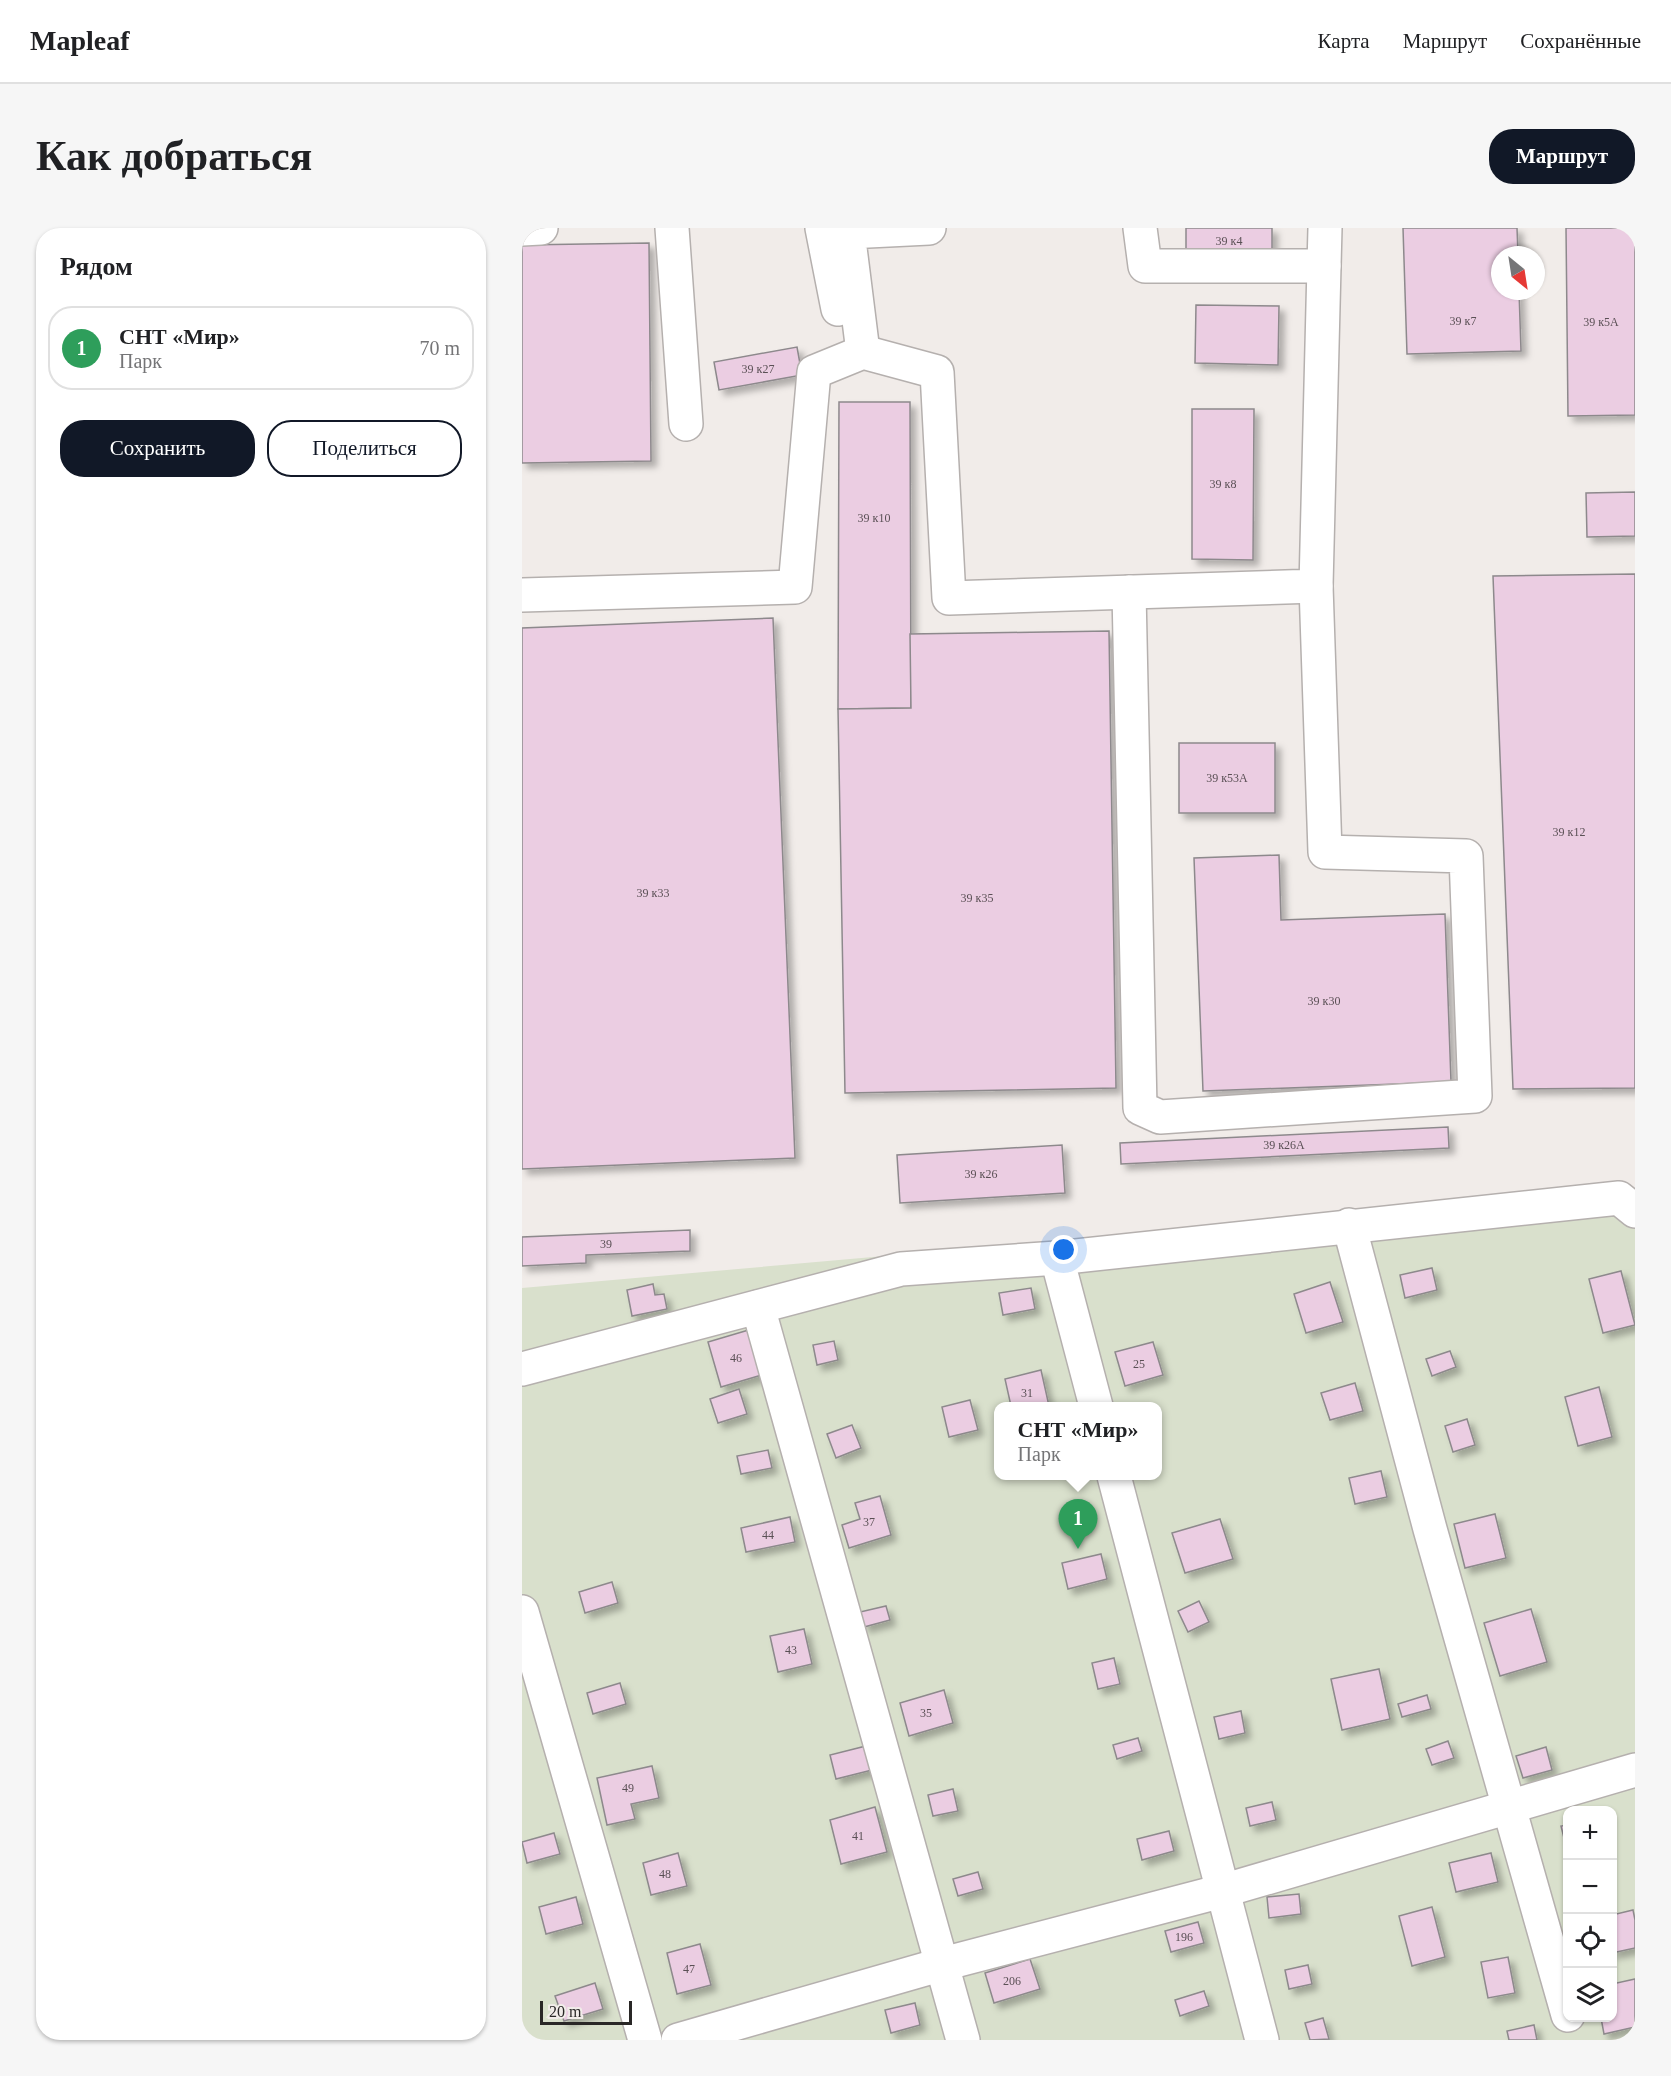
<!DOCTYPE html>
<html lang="ru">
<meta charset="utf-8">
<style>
body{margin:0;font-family:Georgia,serif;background:#f6f6f6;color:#202124}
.controls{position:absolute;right:18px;bottom:18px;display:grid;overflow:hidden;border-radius:12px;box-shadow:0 2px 4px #0004}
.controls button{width:54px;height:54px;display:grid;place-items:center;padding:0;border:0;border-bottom:2px solid #e0e0e0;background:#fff;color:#202124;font:30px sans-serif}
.compass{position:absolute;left:969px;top:18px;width:54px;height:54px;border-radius:50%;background:#fff;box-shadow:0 2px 4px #0004;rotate:150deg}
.scale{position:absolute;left:18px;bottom:15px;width:92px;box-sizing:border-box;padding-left:6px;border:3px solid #292726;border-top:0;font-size:16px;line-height:21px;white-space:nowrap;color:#292726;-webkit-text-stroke:4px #f1ece9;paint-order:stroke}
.you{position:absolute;left:542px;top:1022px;width:21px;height:21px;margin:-15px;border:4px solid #fff;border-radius:50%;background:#1a73e8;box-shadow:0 0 0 9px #1a73e833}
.badge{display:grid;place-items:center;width:39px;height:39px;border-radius:50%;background:#111827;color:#fff;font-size:20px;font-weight:700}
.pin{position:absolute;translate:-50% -50px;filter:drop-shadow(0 2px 3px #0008)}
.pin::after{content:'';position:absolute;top:32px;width:21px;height:18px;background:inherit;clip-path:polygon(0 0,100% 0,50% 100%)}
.popup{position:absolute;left:472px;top:1174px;width:168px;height:78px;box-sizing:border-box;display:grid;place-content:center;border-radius:12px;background:#fff;filter:drop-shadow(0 2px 4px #0005);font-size:20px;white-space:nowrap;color:#757577}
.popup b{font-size:22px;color:#202124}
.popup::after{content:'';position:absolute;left:50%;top:100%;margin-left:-12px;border:12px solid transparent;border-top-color:#fff}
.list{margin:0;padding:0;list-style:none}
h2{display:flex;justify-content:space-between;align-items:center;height:78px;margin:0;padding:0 24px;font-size:26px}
h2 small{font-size:20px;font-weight:400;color:#757577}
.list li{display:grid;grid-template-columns:39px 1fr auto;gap:18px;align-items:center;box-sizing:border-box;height:84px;margin:0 12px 12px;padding:0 12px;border:2px solid #e0e0e0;border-radius:24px}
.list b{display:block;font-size:22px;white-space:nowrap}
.list p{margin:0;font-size:20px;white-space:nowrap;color:#757577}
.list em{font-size:20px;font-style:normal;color:#757577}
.actions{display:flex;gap:12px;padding:18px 24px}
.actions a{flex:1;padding:14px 0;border:2px solid #111827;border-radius:24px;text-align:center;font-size:21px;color:#111827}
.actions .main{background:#111827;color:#fff}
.icon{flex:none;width:33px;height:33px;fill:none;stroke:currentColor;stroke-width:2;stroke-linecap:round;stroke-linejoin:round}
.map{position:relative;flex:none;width:1113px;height:1812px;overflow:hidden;border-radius:24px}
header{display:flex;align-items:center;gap:36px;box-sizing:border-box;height:84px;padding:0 30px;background:#fff;border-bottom:2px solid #e0e0e0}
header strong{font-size:28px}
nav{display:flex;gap:33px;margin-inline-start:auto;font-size:21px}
.intro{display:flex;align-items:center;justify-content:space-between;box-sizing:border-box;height:144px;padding:0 36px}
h1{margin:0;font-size:42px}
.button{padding:15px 27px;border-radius:24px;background:#111827;color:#fff;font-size:21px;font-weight:700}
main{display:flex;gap:36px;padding:0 36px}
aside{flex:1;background:#fff;border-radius:24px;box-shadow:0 2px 4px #0004}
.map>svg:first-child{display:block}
</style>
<header>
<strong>Mapleaf</strong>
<nav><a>Карта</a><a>Маршрут</a><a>Сохранённые</a></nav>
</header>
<div class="intro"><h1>Как добраться</h1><a class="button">Маршрут</a></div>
<main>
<aside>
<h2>Рядом<small></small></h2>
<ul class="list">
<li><span class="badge" style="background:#2e9e5b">1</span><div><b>СНТ «Мир»</b><p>Парк</p></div><em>70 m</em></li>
</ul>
<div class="actions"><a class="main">Сохранить</a><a>Поделиться</a></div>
</aside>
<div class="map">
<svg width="1113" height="1812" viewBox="0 0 1113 1812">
<defs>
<filter id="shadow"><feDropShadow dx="5.5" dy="5.5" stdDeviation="3" flood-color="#0004"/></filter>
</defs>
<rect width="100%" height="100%" fill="#f1ece9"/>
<path fill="#d9e0cc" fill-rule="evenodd" d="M1113 962V1812H0V1060ZM476 1178H636V1248H476ZM1046 1582H1090V1790H1046Z"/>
<g fill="#ebcde2" stroke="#8d898c" stroke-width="1.5" filter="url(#shadow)">
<rect x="664" y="0" width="86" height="25"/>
<path d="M881 0H995L996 27H978V63H997L999 123 885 126Z"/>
<path d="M1044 0H1113V187L1046 188Z"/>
<path d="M127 15 129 233 0 235V17Z"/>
<path d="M674 77 757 78 756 137 673 135Z"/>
<path d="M275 119 280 147 197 162 192 134Z"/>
<path d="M317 174H388L389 480 316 481Z"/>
<path d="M670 181H732L731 332 670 331Z"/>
<path d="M1113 264V308L1065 309 1064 265Z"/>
<path d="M1113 346V860L991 861 971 348Z"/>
<path d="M251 390 273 930 0 941V400Z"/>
<path d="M587 403 594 860 323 865 316 481 389 480 388 406Z"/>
<rect x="657" y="515" width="96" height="70"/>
<path d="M757 627 759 692 923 686 929 854 681 863 672 630Z"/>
<path d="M926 899 927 920 599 936 598 915Z"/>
<path d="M540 917 543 965 378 975 375 927Z"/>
<path d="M168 1002V1023L64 1027V1035L0 1038V1009Z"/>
<path d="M910 1040 915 1062 883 1070 878 1047Z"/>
<path d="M1099 1043 1113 1097 1081 1105 1067 1051Z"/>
<path d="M808 1054 821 1094 784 1105 772 1066Z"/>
<path d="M131 1056 133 1067 142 1066 145 1081 110 1088 105 1062Z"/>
<path d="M509 1060 513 1081 481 1087 477 1065Z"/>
<path d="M230 1101 243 1146 199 1159 186 1114Z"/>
<path d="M312 1113 316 1132 295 1137 291 1117Z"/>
<path d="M631 1114 641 1147 603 1158 593 1124Z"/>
<path d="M928 1123 934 1139 910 1148 904 1131Z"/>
<path d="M519 1142 527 1178H489L483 1151Z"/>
<path d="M833 1155 841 1183 808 1192 799 1165Z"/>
<path d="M1077 1159 1090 1209 1056 1218 1043 1169Z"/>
<path d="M217 1161 225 1186 196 1195 188 1171Z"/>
<path d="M448 1172 456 1202 427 1209 420 1179Z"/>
<path d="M945 1191 953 1217 931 1224 923 1198Z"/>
<path d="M330 1197 339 1220 314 1230 305 1206Z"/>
<path d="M246 1222 250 1240 219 1246 215 1228Z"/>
<path d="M859 1243 865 1269 833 1276 827 1250Z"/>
<path d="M358 1268 369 1307 327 1320 320 1297 338 1291 333 1275Z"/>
<path d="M973 1286 984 1330 943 1340 932 1296Z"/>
<path d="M268 1289 273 1314 224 1324 219 1300Z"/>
<path d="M698 1291 711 1331 663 1345 650 1305Z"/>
<path d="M579 1326 585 1351 546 1361 540 1335Z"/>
<path d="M90 1354 96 1375 63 1385 57 1364Z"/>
<path d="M677 1373 687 1394 666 1404 656 1383Z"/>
<path d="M364 1378 368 1392 342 1399 338 1384Z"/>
<path d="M1009 1381 1025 1434 978 1448 962 1395Z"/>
<path d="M282 1401 290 1436 256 1444 248 1408Z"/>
<path d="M592 1430 598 1456 576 1461 570 1435Z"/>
<path d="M857 1441 868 1491 820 1502 809 1451Z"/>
<path d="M98 1455 104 1476 71 1486 65 1465Z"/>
<path d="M422 1462 431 1495 387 1508 378 1475Z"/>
<path d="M905 1467 909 1481 880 1489 876 1476Z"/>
<path d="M719 1483 723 1505 697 1511 692 1489Z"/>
<path d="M616 1510 620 1523 595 1531 591 1517Z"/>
<path d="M926 1513 932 1530 910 1537 904 1521Z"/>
<path d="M344 1518 350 1542 314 1551 308 1527Z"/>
<path d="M1024 1519 1030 1542 1001 1550 994 1528Z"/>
<path d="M130 1538 137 1570 109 1576 113 1591 85 1597 75 1550Z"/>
<path d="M431 1561 436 1583 411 1588 406 1567Z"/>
<path d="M750 1574 754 1592 728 1598 724 1580Z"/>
<path d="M353 1579 365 1624 319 1636 308 1592Z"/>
<path d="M1046 1597V1614H1043L1039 1598Z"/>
<path d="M647 1603 652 1623 620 1632 615 1611Z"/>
<path d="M32 1605 38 1626 5 1635 0 1614Z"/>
<path d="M156 1625 165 1658 129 1667 121 1635Z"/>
<path d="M969 1625 976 1654 934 1664 927 1635Z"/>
<path d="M456 1644 461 1661 436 1668 431 1651Z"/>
<path d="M777 1666 779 1686 747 1690 745 1669Z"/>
<path d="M54 1669 61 1696 24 1706 17 1679Z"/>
<path d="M910 1679 923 1729 890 1738 877 1688Z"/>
<path d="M1111 1682 1113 1692V1720L1090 1725V1687Z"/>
<path d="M676 1694 682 1715 649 1724 643 1703Z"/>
<path d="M178 1716 189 1757 155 1766 145 1725Z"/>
<path d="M986 1729 993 1765 966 1770 959 1734Z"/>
<path d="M508 1731 518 1761 472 1775 463 1745Z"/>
<path d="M786 1737 790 1756 767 1761 763 1742Z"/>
<path d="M1113 1751V1799L1082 1806 1079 1790H1090V1756Z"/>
<path d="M73 1755 81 1781 42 1793 33 1768Z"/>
<path d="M682 1763 687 1778 658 1788 653 1772Z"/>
<path d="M393 1775 398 1797 369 1805 363 1782Z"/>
<path d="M801 1790 807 1811 788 1812 783 1795Z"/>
<path d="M1012 1797 1015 1812H987L985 1803Z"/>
</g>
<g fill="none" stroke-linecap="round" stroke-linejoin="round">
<defs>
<g id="minor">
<path d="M150 0 164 196"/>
<path d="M300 0 316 81"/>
<path d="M0 1 19 0"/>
<path d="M802 38 803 0"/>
<path d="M341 124 326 4 407 0"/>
<path d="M607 364 618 880 638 889 953 868 944 628 803 624 794 358"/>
<path d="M0 367 273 359 292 144 341 124 415 144 427 370 794 358 802 38H623L618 0"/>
<path d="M827 997 908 1301 1046 1787"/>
<path d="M535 1030 574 1178"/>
<path d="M236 1079 441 1812"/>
<path d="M0 1141 379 1041 535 1030 1097 970 1113 983"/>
<path d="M592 1248 740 1812"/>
<path d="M0 1384 123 1812"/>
<path d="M156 1812 421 1736 700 1663 1113 1542"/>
</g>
</defs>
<use href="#minor" stroke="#b5b0ae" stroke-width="36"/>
<use href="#minor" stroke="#fff" stroke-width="33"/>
</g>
<g text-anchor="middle" stroke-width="4.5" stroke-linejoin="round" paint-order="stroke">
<g font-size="12" fill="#5a5055">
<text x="707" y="17">39 к4</text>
<text x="941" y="97">39 к7</text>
<text x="1079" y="98">39 к5А</text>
<text x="236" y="145">39 к27</text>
<text x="701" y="260">39 к8</text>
<text x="352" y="294">39 к10</text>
<text x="705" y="554">39 к53А</text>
<text x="1047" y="608">39 к12</text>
<text x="131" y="669">39 к33</text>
<text x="455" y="674">39 к35</text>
<text x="802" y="777">39 к30</text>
<text x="762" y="921">39 к26А</text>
<text x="459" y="950">39 к26</text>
<text x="84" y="1020">39</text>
<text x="214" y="1134">46</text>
<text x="617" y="1140">25</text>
<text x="505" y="1169">31</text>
<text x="347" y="1298">37</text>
<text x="246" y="1311">44</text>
<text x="269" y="1426">43</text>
<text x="404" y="1489">35</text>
<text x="106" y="1564">49</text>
<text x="336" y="1612">41</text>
<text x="143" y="1650">48</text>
<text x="662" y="1713">196</text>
<text x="167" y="1745">47</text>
<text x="490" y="1757">206</text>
</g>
</g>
</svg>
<div class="controls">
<button>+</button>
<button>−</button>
<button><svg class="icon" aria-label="locate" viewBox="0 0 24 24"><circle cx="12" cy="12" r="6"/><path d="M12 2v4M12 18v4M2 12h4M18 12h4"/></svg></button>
<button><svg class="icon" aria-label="layers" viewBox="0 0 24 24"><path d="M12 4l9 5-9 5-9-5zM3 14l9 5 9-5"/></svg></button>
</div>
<svg class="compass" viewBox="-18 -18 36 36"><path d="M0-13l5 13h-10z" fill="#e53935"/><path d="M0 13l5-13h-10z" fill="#757577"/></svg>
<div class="scale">20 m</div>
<div class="you"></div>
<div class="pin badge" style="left:556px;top:1321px;background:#2e9e5b">1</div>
<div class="popup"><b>СНТ «Мир»</b>Парк</div>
</div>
</main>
